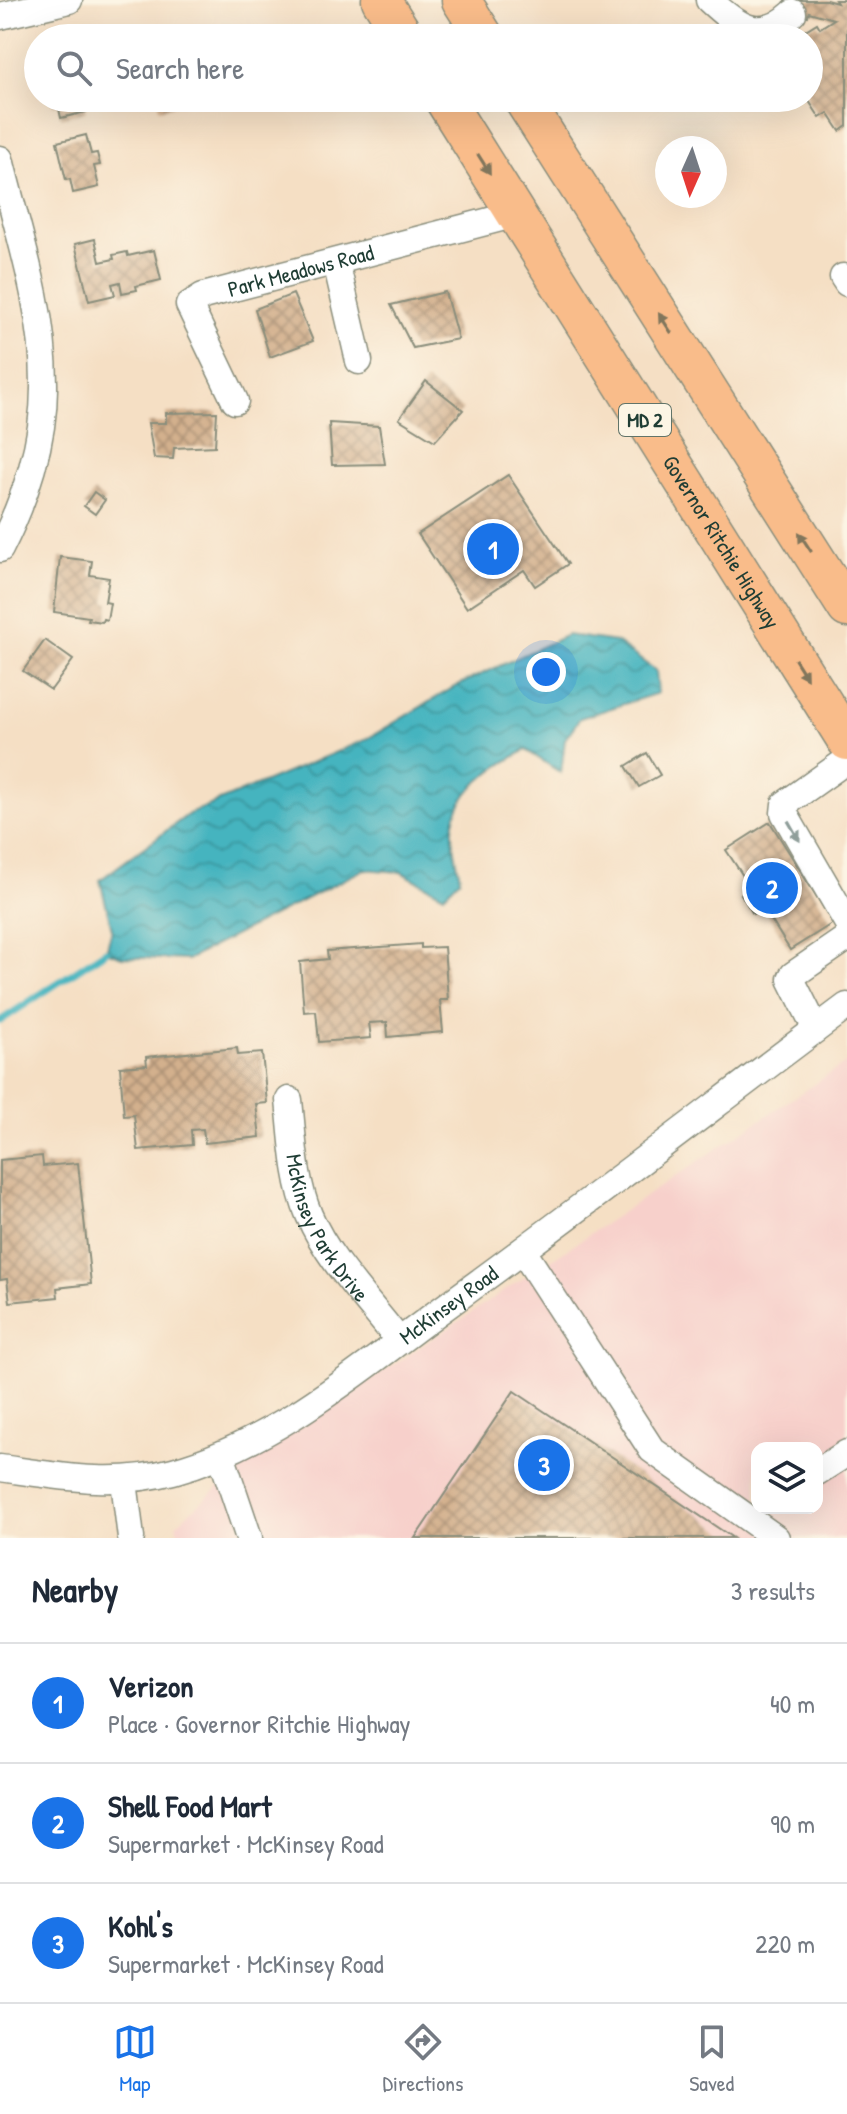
<!DOCTYPE html>
<meta charset="utf-8">
<style>
body{margin:0;font-family:"Patrick Hand",sans-serif;background:#f6f6f7;color:#1f2937}
.controls{position:absolute;right:24px;bottom:24px;display:grid;overflow:hidden;border-radius:16px;box-shadow:0 8px 32px #0002}
.controls button{width:72px;height:72px;display:grid;place-items:center;padding:0;border:0;border-bottom:2px solid #e0e1e3;background:#fff;color:#1f2937;font:40px sans-serif}
.compass{position:absolute;left:655px;top:136px;width:72px;height:72px;border-radius:50%;background:#fff;box-shadow:0 8px 32px #0002;rotate:183deg}
.you{position:absolute;left:546px;top:672px;width:28px;height:28px;margin:-20px;border:6px solid #fff;border-radius:50%;background:#1a73e8;box-shadow:0 0 0 12px #1a73e833}
.badge{display:grid;place-items:center;width:52px;height:52px;border-radius:50%;background:#1a73e8;color:#fff;font-size:26px;font-weight:700}
.pin{position:absolute;translate:-50% -50%;border:4px solid #fff;box-shadow:0 2px 8px #0006}
.list{margin:0;padding:0;list-style:none}
h2{display:flex;justify-content:space-between;align-items:center;height:104px;margin:0;padding:0 32px;font-size:34px}
h2 small{font-size:26px;font-weight:400;color:#747a83}
.list li{display:grid;grid-template-columns:52px 1fr auto;gap:24px;align-items:center;box-sizing:border-box;height:120px;padding:0 32px;border-top:2px solid #e0e1e3}
.list b{display:block;font-size:30px;white-space:nowrap}
.list p{margin:0;font-size:26px;white-space:nowrap;color:#747a83}
.list em{font-size:26px;font-style:normal;color:#747a83}
.icon{flex:none;width:44px;height:44px;fill:none;stroke:currentColor;stroke-width:2;stroke-linecap:round;stroke-linejoin:round}
.map{position:relative;flex:none;width:847px;height:1538px;overflow:hidden}
.search{position:absolute;background:#fff;box-shadow:0 8px 32px #0002;left:24px;right:24px;top:24px;height:88px;display:flex;align-items:center;gap:20px;box-sizing:border-box;padding:0 28px;border-radius:44px;color:#747a83;font-size:30px}
.sheet{height:464px;background:#fff}
nav{display:flex;justify-content:space-around;align-items:center;box-sizing:border-box;height:112px;border-top:2px solid #e0e1e3;background:#fff;font-size:22px;color:#747a83}
nav a{display:grid;justify-items:center;gap:4px}
nav .on{color:#1a73e8}
.map>svg:first-child{display:block}
</style>
<div class="map">
<svg width="847" height="1538" viewBox="0 0 847 1538">
<defs>
<pattern id="water-waves" width="16" height="10" patternUnits="userSpaceOnUse" patternTransform="scale(2)"><rect width="16" height="10" fill="#45b4bf"/><path d="M0 5q4-4 8 0t8 0" fill="none" stroke="#39949c"/></pattern>
<pattern id="building-cross-hatch" width="8" height="8" patternUnits="userSpaceOnUse" patternTransform="scale(2)"><rect width="8" height="8" fill="#d3b08d"/><path d="M0 0l8 8M0 8l8-8" fill="none" stroke="#ab9074"/></pattern>
</defs>
<rect width="100%" height="100%" fill="#fcf5e5"/>
<filter id="ink" filterUnits="userSpaceOnUse"><feTurbulence type="fractalNoise" baseFrequency=".0125" numOctaves="2"/><feDisplacementMap in="SourceGraphic" scale="16" xChannelSelector="R" yChannelSelector="G"/><feConvolveMatrix kernelMatrix="1 2 1 2 8 2 1 2 1" color-interpolation-filters="sRGB"/></filter>
<filter id="wash" filterUnits="userSpaceOnUse"><feTurbulence type="fractalNoise" baseFrequency=".006" numOctaves="4" result="noise"/><feDisplacementMap in="SourceGraphic" scale="32" xChannelSelector="R" yChannelSelector="G"/><feGaussianBlur stdDeviation="1.8" result="paint"/><feColorMatrix in="noise" values="0 0 0 0 0 0 0 0 0 0 0 0 0 0 0 0 0 1.4 0 .05"/><feComposite in="paint" operator="in"/></filter>
<g filter="url(#wash)">
<rect width="100%" height="100%" fill="#f5dfc4"/>
<path fill="#f7d0cb" fill-rule="evenodd" d="M847 1062V1538H180L176 1524 248 1462ZM757 1448H817V1508H757Z"/>
<path fill="url(#water-waves)" stroke="#32787a" stroke-width="2" d="M567 635 616 642 656 671 658 693 580 718 565 739 561 773 526 750C496 766 456 790 453 829 452 845 458 863 460 879L444 895 401 872 364 869 187 960 122 957 106 951 112 929 100 880 189 814 365 740 458 685Z"/>
<g fill="none" stroke-linecap="round" stroke-linejoin="round">
<path stroke="#45b4bf" stroke-width="7" d="M0 1021 106 951"/>
</g>
<g id="blocks">
<g fill="url(#building-cross-hatch)">
<path d="M785 0H826L837 3 835 0H847V126L840 131 828 113 820 118 807 98 809 38H778L796 29 799 34 817 23 820 28 834 19 809 12 808 16 783 12Z"/>
<path d="M52 98H83L86 112 61 118 58 104 53 105Z"/>
<path d="M157 98H185V103L159 109Z"/>
<path d="M86 135 91 154 97 153 100 165 94 166 99 187 73 193 70 179 66 180 57 142Z"/>
<path d="M95 239 100 262 114 259 113 255 127 252 128 256 154 250 161 280 136 286 137 290 122 293 120 282 112 284 115 295 89 301 75 244Z"/>
<path d="M445 292 458 339 413 348 391 305Z"/>
<path d="M293 294 313 341 270 357 255 309Z"/>
<path d="M426 381 463 410 435 441 399 419Z"/>
<path d="M217 412 215 446 174 448 173 459 154 458 148 423H166V413Z"/>
<path d="M329 423 379 426 385 464 332 465Z"/>
<path d="M508 475 568 564 535 586 524 570 467 608 418 534Z"/>
<path d="M94 492 105 500 95 514 84 506Z"/>
<path d="M60 557 92 561 90 575 109 578 105 602 110 603 107 620 103 619 102 622 88 620 89 617 54 612Z"/>
<path d="M45 640 73 660 51 690 23 671Z"/>
<path d="M647 753 660 775 639 787 626 766Z"/>
<path d="M770 822 833 923 790 950 763 907 753 914 741 894 751 888 726 850Z"/>
<path d="M421 944V948L444 947 448 1000H440L443 1032 388 1037 387 1022 369 1023 371 1038 319 1042 316 1011 304 1012 300 962 328 959 327 951Z"/>
<path d="M237 1048 238 1055 262 1053 267 1103 256 1104 260 1137 205 1143 203 1129 191 1130 192 1145 138 1150 134 1115 124 1116 120 1067 147 1065 146 1057Z"/>
<path d="M42 1156 43 1166 78 1163 91 1284 57 1288 58 1297 10 1302 7 1279 0 1280V1160Z"/>
<path d="M514 1391 733 1538H415Z"/>
</g>
</g>
</g>
<g filter="url(#ink)">
<use href="#blocks" fill-opacity="0" stroke="#8a8e7c" stroke-width="2"/>
<g fill="none" stroke-linecap="round" stroke-linejoin="round">
<defs>
<g id="minor">
<path d="M709 0C737 26 760 44 793 13"/>
<path d="M0 16 69 0"/>
<path d="M0 159C18 232 44 308 44 383 45 440 25 500 0 549"/>
<path d="M336 262 359 361"/>
<path d="M843 277 847 283"/>
<path id="s1" d="M235 401 189 305 203 296 516 214"/>
<path d="M847 760 785 804 784 813 847 922"/>
<path d="M816 1029 791 979 793 975 847 938"/>
<path id="s2" d="M289 1100C293 1138 294 1180 309 1215 327 1259 370 1303 399 1341"/>
<path d="M523 1251 652 1450 776 1538"/>
<path d="M221 1455 249 1538"/>
<path id="s3" d="M0 1468C58 1476 115 1487 173 1471 275 1443 358 1371 441 1310 578 1211 712 1107 847 1006"/>
<path d="M817 1472 847 1453"/>
<path d="M124 1481 131 1538"/>
</g>
<g id="highway">
<path d="M381 0 405 38"/>
<path d="M461 0 485 38"/>
<path id="s4" d="M443 98 847 741"/>
<path d="M522 98 847 608"/>
</g>
</defs>
<use href="#minor" stroke="#8a8e7c" stroke-width="29"/>
<use href="#highway" stroke="#8a8e7c" stroke-width="41"/>
<use href="#minor" stroke="#fff" stroke-width="26"/>
<use href="#highway" stroke="#f9bc8a" stroke-width="38"/>
</g>
<defs><path id="oneway-solid" d="M-6-.8H1V-3.2L6.5 0L1 3.2V.8H-6Z" transform="scale(2)"/></defs>
<g fill="#81765b">
<use href="#oneway-solid" transform="translate(484 164) rotate(58)"/>
<use href="#oneway-solid" transform="translate(665 323) rotate(-123)"/>
<use href="#oneway-solid" transform="translate(805 542) rotate(-123)"/>
<use href="#oneway-solid" transform="translate(801 669) rotate(58)"/>
</g>
<use fill="#8f9e9a" href="#oneway-solid" transform="translate(794 831) rotate(60)"/>
</g>
<g text-anchor="middle" stroke-width="6" stroke-linejoin="round" paint-order="stroke">
<rect fill="#fcf5e5" stroke="#617469" stroke-width="2" x="619" y="404" width="52" height="32" rx="6"/>
<g font-size="20" font-weight="bold" fill="#1f3d34">
<text x="645" y="427">MD 2</text>
</g>
<g font-size="22" fill="#1f3d34" stroke="#fcf5e5">
<text dy="8" stroke="none"><textPath href="#s1" startOffset="224">Park Meadows Road</textPath></text>
<text dy="8" stroke="none"><textPath href="#s4" startOffset="524">Governor Ritchie Highway</textPath></text>
<text dy="8" stroke="none"><textPath href="#s2" startOffset="136">McKinsey Park Drive</textPath></text>
<text dy="8" stroke="none"><textPath href="#s3" startOffset="498">McKinsey Road</textPath></text>
</g>
</g>
</svg>
<div class="controls">
<button><svg class="icon" aria-label="layers" viewBox="0 0 24 24"><path d="M12 4l9 5-9 5-9-5zM3 14l9 5 9-5"/></svg></button>
</div>
<svg class="compass" viewBox="-18 -18 36 36"><path d="M0-13l5 13h-10z" fill="#e53935"/><path d="M0 13l5-13h-10z" fill="#747a83"/></svg>
<div class="you"></div>
<div class="pin badge" style="left:493px;top:549px">1</div>
<div class="pin badge" style="left:772px;top:888px">2</div>
<div class="pin badge" style="left:544px;top:1465px">3</div>
<div class="search"><svg class="icon" aria-label="search" viewBox="0 0 24 24"><circle cx="10" cy="10" r="6"/><path d="M15 15l6 6"/></svg>Search here</div>
</div>
<section class="sheet">
<h2>Nearby<small>3 results</small></h2>
<ul class="list">
<li><span class="badge">1</span><div><b>Verizon</b><p>Place · Governor Ritchie Highway</p></div><em>40 m</em></li>
<li><span class="badge">2</span><div><b>Shell Food Mart</b><p>Supermarket · McKinsey Road</p></div><em>90 m</em></li>
<li><span class="badge">3</span><div><b>Kohl's</b><p>Supermarket · McKinsey Road</p></div><em>220 m</em></li>
</ul>
</section>
<nav>
<a class="on"><svg class="icon" aria-label="map" viewBox="0 0 24 24"><path d="M3 6l6-2 6 2 6-2v14l-6 2-6-2-6 2zM9 4v14M15 6v14"/></svg>Map</a>
<a><svg class="icon" aria-label="directions" viewBox="0 0 24 24"><path d="M12 3l9 9-9 9-9-9zM9 14v-3h6M13 9l2 2-2 2"/></svg>Directions</a>
<a><svg class="icon" aria-label="saved" viewBox="0 0 24 24"><path d="M7 4h10v16l-5-4-5 4z"/></svg>Saved</a>
</nav>
